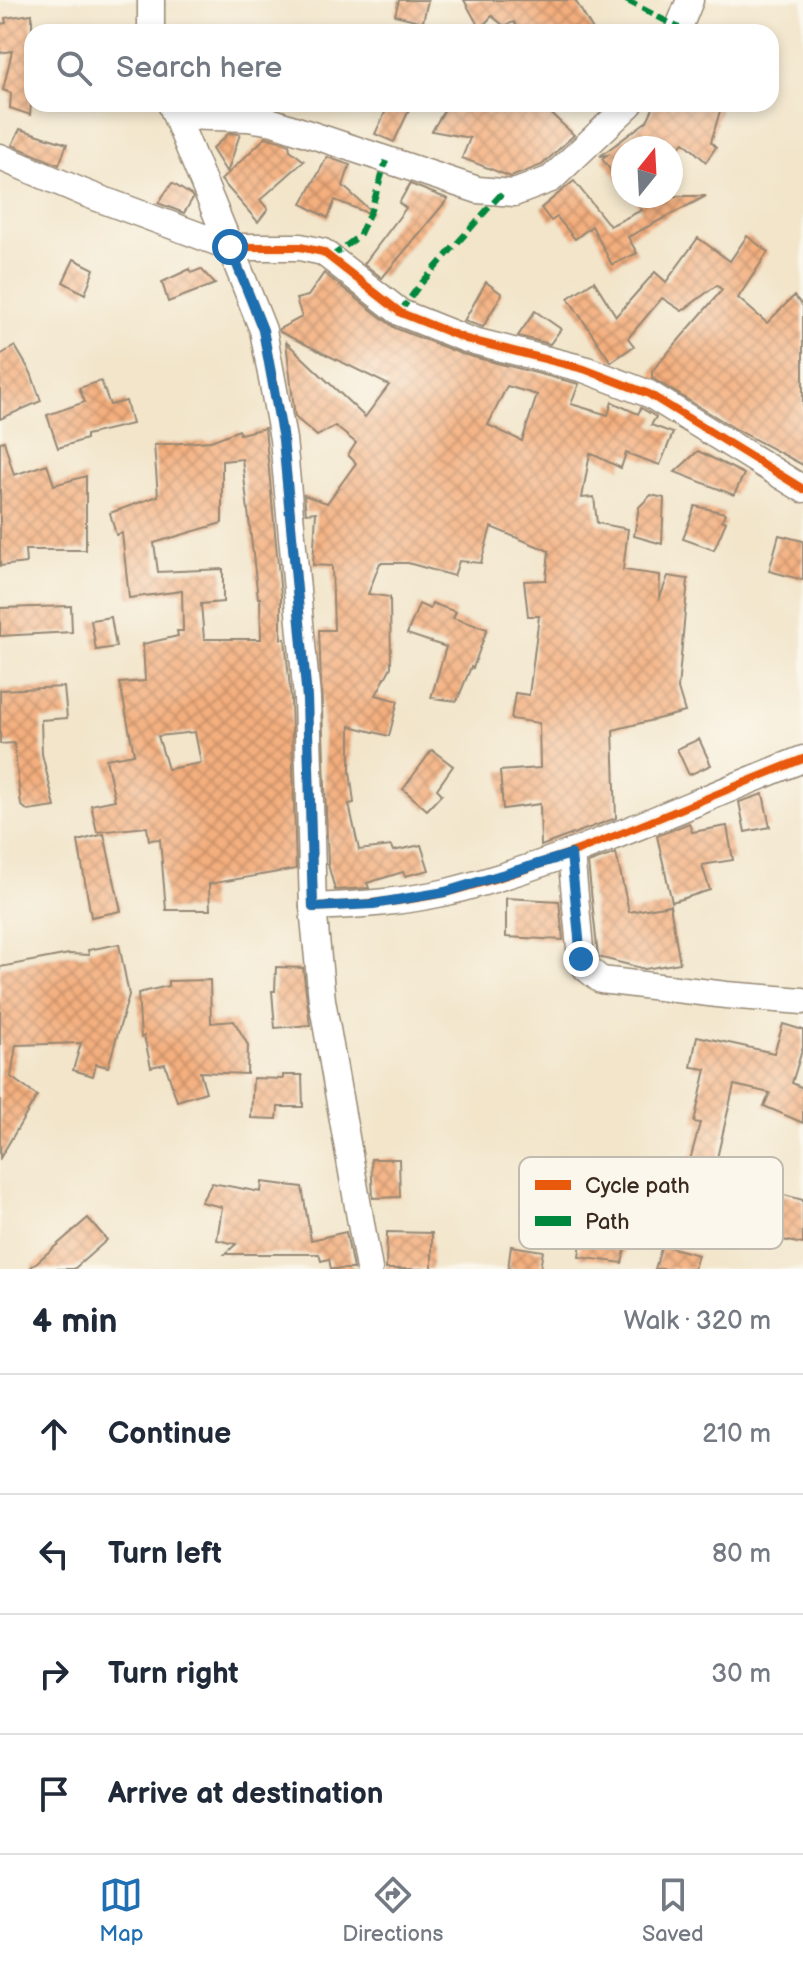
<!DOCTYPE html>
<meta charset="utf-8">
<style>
body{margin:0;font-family:"Balsamiq Sans",sans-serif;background:#f2f2f3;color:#1f2937}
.compass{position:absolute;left:611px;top:136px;width:72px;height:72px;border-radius:50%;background:#fff;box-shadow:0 4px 12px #0003;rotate:18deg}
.stop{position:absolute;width:24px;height:24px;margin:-18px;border:6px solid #1f6fb2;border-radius:50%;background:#fff}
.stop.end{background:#1f6fb2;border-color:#fff;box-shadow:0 2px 8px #0008}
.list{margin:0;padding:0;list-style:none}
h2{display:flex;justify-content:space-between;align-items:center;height:104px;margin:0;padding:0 32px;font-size:34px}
h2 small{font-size:26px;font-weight:400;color:#747a83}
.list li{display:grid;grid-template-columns:52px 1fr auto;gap:24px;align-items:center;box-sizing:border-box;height:120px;padding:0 32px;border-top:2px solid #e0e1e3}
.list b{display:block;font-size:30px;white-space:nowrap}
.list em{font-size:26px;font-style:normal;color:#747a83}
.icon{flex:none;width:44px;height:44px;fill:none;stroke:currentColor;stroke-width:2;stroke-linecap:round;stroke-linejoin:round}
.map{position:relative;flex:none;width:803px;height:1269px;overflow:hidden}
.search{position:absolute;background:#fff;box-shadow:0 4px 12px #0003;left:24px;right:24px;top:24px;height:88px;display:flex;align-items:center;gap:20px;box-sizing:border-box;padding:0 28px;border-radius:24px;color:#747a83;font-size:30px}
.sheet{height:584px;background:#fff}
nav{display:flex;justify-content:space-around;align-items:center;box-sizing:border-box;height:112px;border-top:2px solid #e0e1e3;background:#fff;font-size:22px;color:#747a83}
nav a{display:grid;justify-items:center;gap:4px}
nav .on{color:#1f6fb2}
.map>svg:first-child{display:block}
</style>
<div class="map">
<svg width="803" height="1269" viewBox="0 0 803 1269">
<defs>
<pattern id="building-cross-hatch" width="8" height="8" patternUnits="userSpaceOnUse" patternTransform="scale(2)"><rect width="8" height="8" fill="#f4af7e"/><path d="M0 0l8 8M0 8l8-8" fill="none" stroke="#c78f67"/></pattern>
</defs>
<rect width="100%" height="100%" fill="#fbf7ec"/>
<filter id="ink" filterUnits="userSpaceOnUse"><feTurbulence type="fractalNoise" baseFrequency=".0125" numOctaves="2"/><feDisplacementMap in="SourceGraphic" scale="16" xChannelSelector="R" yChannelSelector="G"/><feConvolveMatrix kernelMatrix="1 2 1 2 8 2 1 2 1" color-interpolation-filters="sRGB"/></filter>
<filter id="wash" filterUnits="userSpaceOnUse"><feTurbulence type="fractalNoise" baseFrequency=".006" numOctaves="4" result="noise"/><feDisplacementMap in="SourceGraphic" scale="32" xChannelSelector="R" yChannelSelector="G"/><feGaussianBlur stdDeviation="1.8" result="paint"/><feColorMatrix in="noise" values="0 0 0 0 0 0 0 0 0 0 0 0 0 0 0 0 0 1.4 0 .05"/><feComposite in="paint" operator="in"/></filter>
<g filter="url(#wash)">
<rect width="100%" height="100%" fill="#f2e5ca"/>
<g id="blocks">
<g fill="url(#building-cross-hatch)" fill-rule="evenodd">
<path d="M399 0H428L423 22 395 15Z"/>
<path d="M464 0H575L594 32H520L514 22 504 26 492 16 480 29Z"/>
<path d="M32 14V93L30 115 10 108 11 93 3 90 12 51 0 53V24L6 23 5 18Z"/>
<path d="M389 104H412L394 142 375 134Z"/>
<path d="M448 104H541L574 135 542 165 511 177 462 158 470 138 432 131Z"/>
<path d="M655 104H722L711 142 716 147 706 162 684 142 678 148H623V186L602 159 607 155 600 156 647 121Z"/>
<path d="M20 129 67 144 59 165 12 145Z"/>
<path d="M229 133 240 134 227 173 212 149Z"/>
<path d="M266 137 289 144 290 150 304 161 260 200 268 209 258 222 221 180Z"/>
<path d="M327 157 350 165 343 186 372 212 370 214 335 200 328 218 302 204Z"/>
<path d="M574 181 610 226 642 210 631 196H706L628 237 637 253 612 265 592 226 575 239 557 217 551 221 541 208Z"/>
<path d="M172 183 191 195 193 198 184 213 158 203Z"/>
<path d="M410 184 448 199 382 278 364 264 406 208 399 203Z"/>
<path d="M747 236 768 252 738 298 767 323 794 296 803 306V465L739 431 652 378V371L722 290 717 285 682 311 662 298 628 338 634 346 611 362 568 298 594 281 616 316 655 272 666 282 698 238 730 261Z"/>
<path d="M74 259 94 269 85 294 63 282Z"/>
<path d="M190 269 191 273 201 269 215 284 168 302 162 282Z"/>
<path d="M324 273 395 328 462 354 579 384 571 404 608 415 612 402 638 414 641 408 656 417 651 425 673 433 660 465 626 453 621 468 590 453 582 498 594 497 597 523 628 529 623 570 660 575 659 600 668 576 688 579 678 689 685 712 613 730 616 818 541 846 540 804 503 809 500 771 540 768 539 723 511 719 515 693 529 695 539 616H528L524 581 546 580 549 551 491 527 481 563 459 561 454 576 408 563H380L368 594 390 597 391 667 376 695 398 701 389 736 350 726V771L354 803 349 804 359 850 391 846 393 851 421 845 429 870 405 876 403 872 367 883 369 888 335 890 328 864 319 630H334L332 566 313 565 316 512 306 513 304 495 327 503 356 463 348 455 356 443 335 426 317 436 295 417 286 342 365 417 389 385 280 332 279 329 302 317 296 299 308 296ZM507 386 537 395 522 441 488 425Z"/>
<path d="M486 282 502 294 483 327 464 321Z"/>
<path d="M535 311 561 329 550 344 518 336Z"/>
<path d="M15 346 31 373 41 401 0 419V355Z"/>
<path d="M101 381 110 405 126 401 132 424 86 435V439L58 448 47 415 85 402 79 388Z"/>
<path d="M265 428 281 596V639H285L291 699 296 869 209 884 210 910H166L160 839 149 840 147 827 97 832 91 805 115 800 106 759 134 754 120 683 145 681 143 644 178 636 177 631H183L182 591 129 598 122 533 116 535 110 513 158 496 154 445 211 441 239 430 240 434ZM242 459 258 598H260L261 639H204L201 604 223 602V569L158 572 154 543 222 523V461ZM195 732 201 763 168 769 158 736Z"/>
<path d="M4 441 14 475 47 464 54 485 86 476V550H25L26 563 0 566V442Z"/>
<path d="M698 451 744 474 734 495 675 472Z"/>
<path d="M651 495 664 498 662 544 634 536 639 507Z"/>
<path d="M695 506 725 513 722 520 726 522 714 550 683 539Z"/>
<path d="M779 535 803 541V580L769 571Z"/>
<path d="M432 603 456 612 453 618 487 629 473 668 471 667 457 701 431 698 446 647 407 634 419 604 430 609Z"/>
<path d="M71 606 72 632 0 636V608Z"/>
<path d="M111 617 116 647 96 650 91 620Z"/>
<path d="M64 687 67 718 41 720 42 754 55 807 28 811 21 805 14 743 0 744V690Z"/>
<path d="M699 739 711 765 689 775 677 749Z"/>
<path d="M432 750 453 766 437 789 442 794 427 810 403 789Z"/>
<path d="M763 794 770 827 745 832 739 802Z"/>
<path d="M689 823 692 832 727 826 733 860 702 865 710 890 672 902 657 836Z"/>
<path d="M104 834 121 911 91 917 78 841Z"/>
<path d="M616 853 629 912 670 905 680 963 645 969 598 957 588 863Z"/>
<path d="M506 898 559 901 563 940 506 937Z"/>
<path d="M119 944 129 995 108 1067 96 1064 93 1076 73 1070 81 1043 16 1045 11 1077 37 1096 0 1158V967L69 954 89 955 88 950Z"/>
<path d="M276 967 303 968 310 1025 275 1028 272 991H275Z"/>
<path d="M210 980 211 1023 234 1021 248 1045 247 1074 200 1072 206 1092 177 1101 165 1064 151 1067 144 1036 141 1038 138 993 168 986V981Z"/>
<path d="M783 1024 803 1030V1047L792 1083 803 1088V1123L764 1106 770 1093 734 1085 714 1171 689 1164 700 1123 694 1122 706 1069 691 1067 697 1036 774 1053Z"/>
<path d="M283 1075H302L303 1107H278L277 1119 251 1118 253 1078 283 1079Z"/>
<path d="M371 1159H399L400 1197 373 1198Z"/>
<path d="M262 1182 302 1187 311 1240 346 1232 353 1269H331L329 1259 321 1261 319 1254H225L236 1244 217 1240 222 1207 201 1202 212 1183 261 1192Z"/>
<path d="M743 1184 803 1200V1244L732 1230Z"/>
<path d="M608 1198 636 1201 622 1263 579 1257 583 1228 604 1231Z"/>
<path d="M88 1218 107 1240 74 1269H29Z"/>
<path d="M387 1232 432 1233V1269H386Z"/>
<path d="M662 1245 698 1255 694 1269H655Z"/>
<path d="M511 1246 543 1251 540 1269H508Z"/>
</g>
</g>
</g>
<g filter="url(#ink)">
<use href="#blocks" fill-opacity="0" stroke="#968874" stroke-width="2"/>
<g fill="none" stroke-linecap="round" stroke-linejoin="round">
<defs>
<g id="minor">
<path d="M151 32V0"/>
<path d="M677 32 690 0"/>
<path d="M176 116 248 118 273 122 478 190 514 193 551 179 630 104"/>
<path d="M0 157 87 194 230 247 171 104"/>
<path d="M803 489 649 394 584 369 466 339 401 313 323 252 300 247H230L263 330 283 439 307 698 313 907C358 905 404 902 447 892 570 861 685 805 803 759"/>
<path d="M571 854 581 959 586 968 601 980 726 995 803 1001"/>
<path d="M313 907 322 1000 369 1269"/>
</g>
</defs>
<use href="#minor" stroke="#968874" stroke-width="29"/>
<use href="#minor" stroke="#fff" stroke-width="26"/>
<g stroke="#00873e" stroke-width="6" stroke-dasharray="12 6" stroke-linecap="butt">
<path d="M626 0 679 28"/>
<path d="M331 257 359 236 371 210 386 161"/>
<path d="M400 312 418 287 502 193"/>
</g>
<defs>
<path id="cycleway" d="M803 489 649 394 584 369 466 339 401 313 323 252 300 247H230L263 330 283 439 307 698 313 907C358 905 404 902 447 892 570 861 685 805 803 759"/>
</defs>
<use href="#cycleway" stroke="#fbf7ec" stroke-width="13"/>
<use href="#cycleway" stroke="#e8590c" stroke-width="8"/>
</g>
</g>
<g fill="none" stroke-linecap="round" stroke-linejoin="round" filter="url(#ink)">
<path stroke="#1f6fb2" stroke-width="10" d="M230 247 263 330 283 439 307 698 313 907 373 904 445 892 571 854 581 959"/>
</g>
<rect x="519" y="1157" width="264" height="92" rx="12" fill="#fbf7ec" stroke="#c1baae" stroke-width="2"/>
<rect x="535" y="1180" width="36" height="10" fill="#e8590c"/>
<rect x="535" y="1216" width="36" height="10" fill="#00873e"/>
<g font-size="22" fill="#3b2a1e">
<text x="585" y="1193">Cycle path</text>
<text x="585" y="1229">Path</text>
</g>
</svg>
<svg class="compass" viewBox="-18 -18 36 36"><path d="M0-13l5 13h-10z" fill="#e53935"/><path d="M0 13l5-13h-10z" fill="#747a83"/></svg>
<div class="stop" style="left:230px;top:247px"></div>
<div class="stop end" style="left:581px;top:959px"></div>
<div class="search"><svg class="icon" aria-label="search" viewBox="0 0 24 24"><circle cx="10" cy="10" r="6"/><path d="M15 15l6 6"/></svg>Search here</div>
</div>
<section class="sheet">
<h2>4 min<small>Walk · 320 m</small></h2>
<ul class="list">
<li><svg class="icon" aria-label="ahead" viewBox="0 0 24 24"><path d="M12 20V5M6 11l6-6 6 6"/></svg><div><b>Continue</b></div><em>210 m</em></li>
<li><svg class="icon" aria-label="left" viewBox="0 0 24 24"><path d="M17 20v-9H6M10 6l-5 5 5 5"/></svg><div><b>Turn left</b></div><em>80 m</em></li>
<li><svg class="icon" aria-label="right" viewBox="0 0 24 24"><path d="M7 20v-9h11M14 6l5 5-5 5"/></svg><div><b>Turn right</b></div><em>30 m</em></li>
<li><svg class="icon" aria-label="arrive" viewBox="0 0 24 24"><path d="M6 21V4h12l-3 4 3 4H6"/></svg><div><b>Arrive at destination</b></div></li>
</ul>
</section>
<nav>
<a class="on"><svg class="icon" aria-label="map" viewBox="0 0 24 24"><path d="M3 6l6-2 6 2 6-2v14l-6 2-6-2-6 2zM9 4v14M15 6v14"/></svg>Map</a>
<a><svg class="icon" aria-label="directions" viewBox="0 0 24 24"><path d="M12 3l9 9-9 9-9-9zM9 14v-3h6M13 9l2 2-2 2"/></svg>Directions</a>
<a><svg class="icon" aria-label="saved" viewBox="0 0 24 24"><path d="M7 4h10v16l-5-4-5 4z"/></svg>Saved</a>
</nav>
